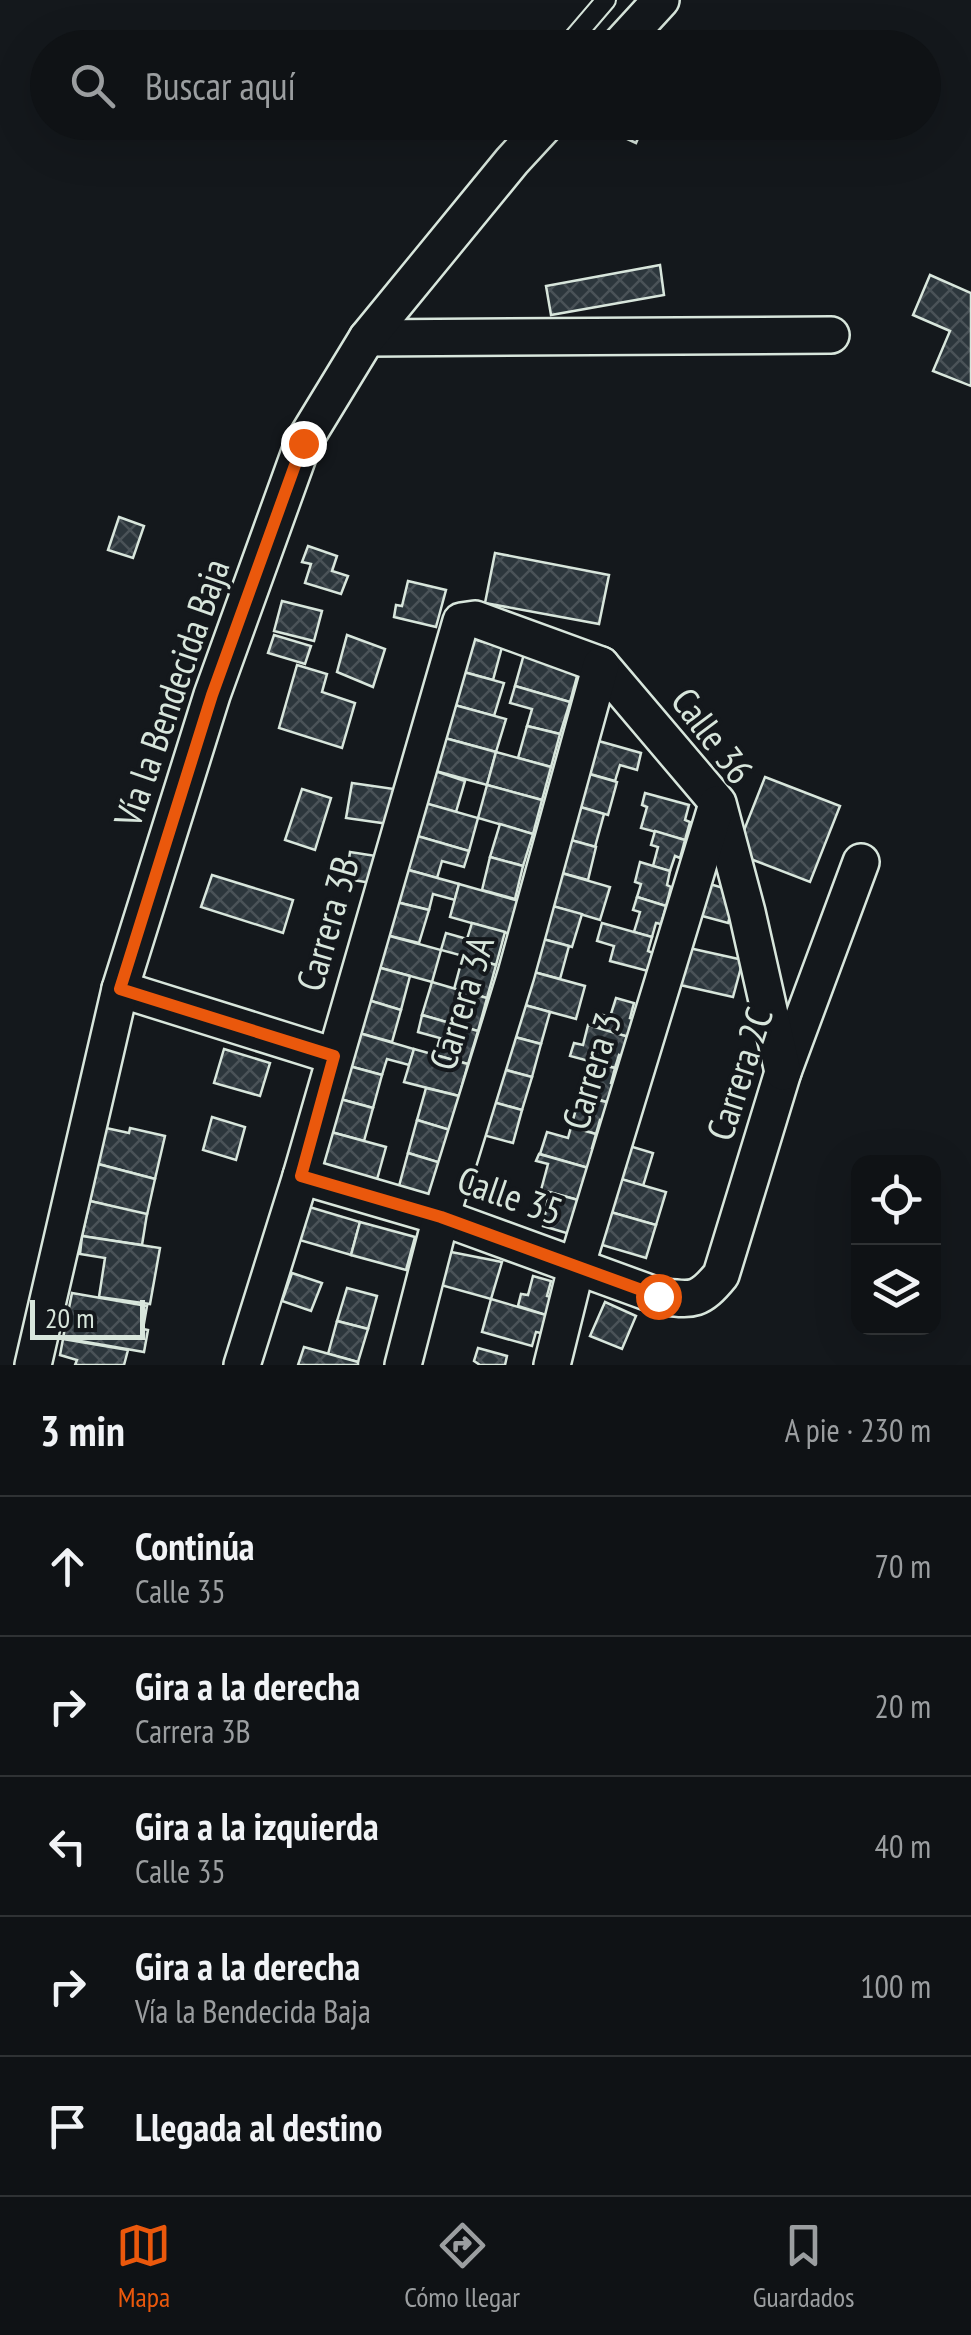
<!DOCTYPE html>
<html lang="es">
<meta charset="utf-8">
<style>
body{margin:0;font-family:"PT Sans Narrow",sans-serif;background:#181b1e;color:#f1f3f6}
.controls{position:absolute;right:30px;bottom:30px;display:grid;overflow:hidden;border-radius:20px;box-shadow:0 10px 40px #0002}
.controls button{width:90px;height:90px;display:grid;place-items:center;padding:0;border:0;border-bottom:2px solid #2f3234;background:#0f1215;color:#f1f3f6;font:50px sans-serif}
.scale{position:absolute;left:30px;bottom:25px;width:115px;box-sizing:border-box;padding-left:10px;border:5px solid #d8e6dc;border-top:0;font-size:28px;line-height:35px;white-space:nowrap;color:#d8e6dc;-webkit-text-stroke:8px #14181c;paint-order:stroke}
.stop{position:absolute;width:30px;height:30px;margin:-22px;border:8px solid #ea580c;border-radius:50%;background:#fff}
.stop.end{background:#ea580c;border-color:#fff;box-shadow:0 2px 10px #0008}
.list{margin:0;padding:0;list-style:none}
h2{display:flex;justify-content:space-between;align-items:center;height:130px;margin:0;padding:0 40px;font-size:42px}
h2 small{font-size:32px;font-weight:400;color:#9b9ea0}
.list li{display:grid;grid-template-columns:65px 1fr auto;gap:30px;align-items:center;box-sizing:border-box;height:140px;padding:0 40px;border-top:2px solid #2f3234}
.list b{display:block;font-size:38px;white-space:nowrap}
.list p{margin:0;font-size:32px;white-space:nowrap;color:#9b9ea0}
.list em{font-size:32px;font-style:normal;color:#9b9ea0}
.icon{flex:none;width:55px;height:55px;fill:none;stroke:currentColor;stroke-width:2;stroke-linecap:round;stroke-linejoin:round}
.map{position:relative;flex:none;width:971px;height:1365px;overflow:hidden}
.search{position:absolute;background:#0f1215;box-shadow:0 10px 40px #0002;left:30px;right:30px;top:30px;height:110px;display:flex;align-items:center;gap:25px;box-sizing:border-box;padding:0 35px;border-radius:55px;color:#9b9ea0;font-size:38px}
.sheet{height:830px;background:#0f1215}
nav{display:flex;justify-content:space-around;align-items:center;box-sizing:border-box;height:140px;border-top:2px solid #2f3234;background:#0f1215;font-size:28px;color:#9b9ea0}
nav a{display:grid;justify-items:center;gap:5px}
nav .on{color:#ea580c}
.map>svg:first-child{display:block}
</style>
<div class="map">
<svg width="971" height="1365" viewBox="0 0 971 1365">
<defs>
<pattern id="building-cross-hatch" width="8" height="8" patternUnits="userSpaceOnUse" patternTransform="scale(2.5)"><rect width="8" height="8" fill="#2c363c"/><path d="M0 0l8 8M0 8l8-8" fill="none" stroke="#4a5358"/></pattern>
</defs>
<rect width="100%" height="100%" fill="#14181c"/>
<g fill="url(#building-cross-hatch)" stroke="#d8e6dc" stroke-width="2.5">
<path d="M603 122H645L636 143 601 127Z"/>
<path d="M660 265 664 295 551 315 546 286Z"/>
<path d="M930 275 971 293V386L933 371 950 331 913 315Z"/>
<path d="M119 517 144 526 133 558 108 550Z"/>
<path d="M308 546 337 556 332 571 348 576 341 594 305 583 311 564 302 562Z"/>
<path d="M495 553 609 575 599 624 485 603Z"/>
<path d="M408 581 446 590 436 627 394 617 396 605 402 606Z"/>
<path d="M282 601 322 611 314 641 274 631Z"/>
<path d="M274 635 311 646 305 664 268 653Z"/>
<path d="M347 635 385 649 373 687 337 672Z"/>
<path d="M469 638 502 647 493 680 460 671Z"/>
<path d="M524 654 579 669 570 702 515 686Z"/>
<path d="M297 665 327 674 322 692 355 703 342 748 279 728Z"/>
<path d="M460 671 504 683 494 716 451 704Z"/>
<path d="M515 686 570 702 560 734 527 726 532 709 510 703Z"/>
<path d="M451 704 506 719 496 752 441 737Z"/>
<path d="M527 726 560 734 551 767 518 758Z"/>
<path d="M441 737 496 752 487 785 432 770Z"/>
<path d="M595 740 641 753 637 770 620 765 615 781 586 773Z"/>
<path d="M496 752 551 767 542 800 487 785Z"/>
<path d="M432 770 465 781 456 812 423 803Z"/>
<path d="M586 773 617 782 608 815 577 806Z"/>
<path d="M765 777 840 806 810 882 735 853Z"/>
<path d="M352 783 401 790 396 825 346 818Z"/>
<path d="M487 785 542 800 533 834 478 818Z"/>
<path d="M302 789 331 798 315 850 285 840Z"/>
<path d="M645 793 689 805 685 820 690 822 685 840 641 828 647 807 642 805Z"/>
<path d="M418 801 478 818 469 851 410 834Z"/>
<path d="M577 806 604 814 595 847 567 839Z"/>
<path d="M500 824 533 834 523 866 490 857Z"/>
<path d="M655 831 685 840 680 858 675 856 670 871 653 866 658 847 651 845Z"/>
<path d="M414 835 469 851 464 867 442 861 437 878 405 869Z"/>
<path d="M567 839 596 847 588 880 558 872Z"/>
<path d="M350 852 376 856 372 883 346 879Z"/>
<path d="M490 857 523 866 515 899 482 890Z"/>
<path d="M640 862 670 871 667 885 671 887 666 906 637 897 641 884 635 882Z"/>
<path d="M405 869 459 884 455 900 433 894 429 910 396 902Z"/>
<path d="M558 872 610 887 600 920 549 905Z"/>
<path d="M212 875 293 900 283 933 201 907Z"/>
<path d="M703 882 737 892 728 923 695 914Z"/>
<path d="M459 884 519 901 510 934 450 917Z"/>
<path d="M637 897 666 906 661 924 656 923 652 937 634 932 640 912 633 910Z"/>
<path d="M396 902 429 910 419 943 386 935Z"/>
<path d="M549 905 582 914 572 947 539 938Z"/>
<path d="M472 923 505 932 496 965 441 950 446 933 467 939Z"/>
<path d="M602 923 652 937 648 951 653 953 648 971 610 961 614 946 597 941Z"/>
<path d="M386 935 441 950 432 982 377 967Z"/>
<path d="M539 938 569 946 560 979 530 971Z"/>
<path d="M689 948 743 960 733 997 680 985Z"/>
<path d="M463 956 496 965 487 998 454 989Z"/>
<path d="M377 967 410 976 401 1010 368 1000Z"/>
<path d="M530 971 585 986 576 1019 521 1004Z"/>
<path d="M432 982 487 998 478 1031 422 1015Z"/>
<path d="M616 998 634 1003 630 1018 634 1019 629 1037 599 1029 603 1015 610 1017Z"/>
<path d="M368 1000 401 1010 392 1042 359 1033Z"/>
<path d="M521 1004 550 1012 541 1044 511 1036Z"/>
<path d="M422 1015 478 1031 468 1064 435 1055 440 1038 418 1032Z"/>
<path d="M588 1025 629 1037 624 1057 619 1055 615 1068 570 1056 574 1043 583 1045Z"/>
<path d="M359 1033 414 1049 409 1065 387 1059 382 1075 349 1066Z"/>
<path d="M511 1036 541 1044 532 1077 502 1069Z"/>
<path d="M224 1049 270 1063 260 1096 214 1083Z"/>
<path d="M414 1049 468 1064 459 1096 404 1082Z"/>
<path d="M598 1064 615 1068 611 1083 616 1084 610 1103 583 1095 587 1082 592 1083Z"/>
<path d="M349 1066 382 1075 373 1108 340 1099Z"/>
<path d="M502 1069 532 1077 522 1110 493 1102Z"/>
<path d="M426 1088 459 1096 450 1130 417 1120Z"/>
<path d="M580 1095 610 1103 605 1121 600 1120 596 1134 571 1127Z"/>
<path d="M340 1099 373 1108 364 1141 331 1132Z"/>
<path d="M493 1102 522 1110 513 1143 483 1135Z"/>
<path d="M212 1117 245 1127 236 1160 203 1150Z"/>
<path d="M417 1120 450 1130 441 1163 408 1153Z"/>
<path d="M571 1127 596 1134 592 1148 598 1149 592 1169 540 1154 547 1132 568 1138Z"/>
<path d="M106 1128 129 1133 130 1128 165 1136 155 1179 98 1164Z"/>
<path d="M331 1132 386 1147 376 1183 322 1164Z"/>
<path d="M626 1145 653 1153 643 1186 611 1176Z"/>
<path d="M408 1153 441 1163 432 1196 399 1186Z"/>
<path d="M539 1154 592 1169 587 1187 582 1185 578 1200 541 1190 548 1164 536 1161Z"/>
<path d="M98 1164 155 1179 147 1215 90 1201Z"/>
<path d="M611 1176 666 1192 656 1225 607 1211Z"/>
<path d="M549 1192 578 1200 573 1235 543 1226Z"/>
<path d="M90 1201 147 1214 142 1245 82 1236Z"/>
<path d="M306 1206 360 1222 351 1255 296 1239Z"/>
<path d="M607 1211 656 1225 646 1258 592 1242Z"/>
<path d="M360 1222 415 1237 406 1270 351 1255Z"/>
<path d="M82 1236 160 1248 150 1304 99 1297 105 1258 80 1254Z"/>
<path d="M446 1251 502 1262 491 1299 437 1284Z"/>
<path d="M292 1273 322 1283 311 1311 282 1301Z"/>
<path d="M533 1276 551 1281 547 1296 552 1297 546 1315 518 1306 521 1294 528 1295Z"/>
<path d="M347 1288 377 1296 368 1329 337 1321Z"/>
<path d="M72 1293 147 1306 143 1329 148 1330 144 1352 63 1338Z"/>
<path d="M491 1299 546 1315 541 1333 536 1332 532 1346 482 1332Z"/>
<path d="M605 1302 636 1316 622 1349 590 1336Z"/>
<path d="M337 1321 368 1329 358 1362 328 1354Z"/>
<path d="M63 1339 128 1350 124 1365H75L77 1360 60 1355Z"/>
<path d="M304 1347 358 1362V1365H298Z"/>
<path d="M478 1348 507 1356 505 1365H480L474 1361Z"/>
</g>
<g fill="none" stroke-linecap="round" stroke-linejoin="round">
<defs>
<path id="service" d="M565 48 606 0"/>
<g id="minor">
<path d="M617 48 661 0"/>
<path d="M367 338 831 335"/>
<path d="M120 989 334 1056"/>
<path d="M301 1176 441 1217 658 1296C692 1300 698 1303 721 1275L783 1072 861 862"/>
<path d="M33 1365 120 989 212 695 303 443 367 338 512 161 548 122"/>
<path d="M242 1365 301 1176 461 621 475 619 601 665 718 803 747 912 783 1072"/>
<path d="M403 1365 441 1217 516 974 601 665"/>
<path d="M552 1365 577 1264 717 804"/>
</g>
</defs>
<use href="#service" stroke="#d8e6dc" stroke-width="22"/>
<use href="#minor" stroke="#d8e6dc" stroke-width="40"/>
<use href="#service" stroke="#14181c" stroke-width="18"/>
<use href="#minor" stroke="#14181c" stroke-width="35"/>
</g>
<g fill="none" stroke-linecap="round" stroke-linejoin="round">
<path stroke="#ea580c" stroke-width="12" d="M303 443 212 695 120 989 334 1056 301 1176 441 1217 658 1296"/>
</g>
<g text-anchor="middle" stroke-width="8" stroke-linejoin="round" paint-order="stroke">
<g font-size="38" fill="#d8e6dc" stroke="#14181c">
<text transform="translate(172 693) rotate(-71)" y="13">Vía la Bendecida Baja</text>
<text transform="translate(712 736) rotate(53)" y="13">Calle 36</text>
<text transform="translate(328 924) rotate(-74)" y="13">Carrera 3B</text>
<text transform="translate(462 1003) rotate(-73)" y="13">Carrera 3A</text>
<text transform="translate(592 1071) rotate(-73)" y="13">Carrera 3</text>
<text transform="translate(740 1074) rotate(-72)" y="13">Carrera 2C</text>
<text transform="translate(510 1196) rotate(19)" y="13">Calle 35</text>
</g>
</g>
</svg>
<div class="controls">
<button><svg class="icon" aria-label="locate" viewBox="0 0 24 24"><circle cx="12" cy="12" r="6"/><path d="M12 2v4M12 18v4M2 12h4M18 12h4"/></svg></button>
<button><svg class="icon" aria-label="layers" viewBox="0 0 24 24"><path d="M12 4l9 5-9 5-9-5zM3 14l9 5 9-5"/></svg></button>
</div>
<div class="scale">20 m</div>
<div class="stop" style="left:658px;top:1296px"></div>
<div class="stop end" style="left:303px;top:443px"></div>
<div class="search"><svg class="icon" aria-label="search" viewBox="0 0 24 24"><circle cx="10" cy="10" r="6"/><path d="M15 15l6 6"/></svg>Buscar aquí</div>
</div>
<section class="sheet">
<h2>3 min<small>A pie · 230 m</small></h2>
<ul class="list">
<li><svg class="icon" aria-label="ahead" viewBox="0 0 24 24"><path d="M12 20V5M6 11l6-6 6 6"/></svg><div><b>Continúa</b><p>Calle 35</p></div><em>70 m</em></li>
<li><svg class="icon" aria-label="right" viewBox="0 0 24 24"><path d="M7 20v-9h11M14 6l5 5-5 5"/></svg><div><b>Gira a la derecha</b><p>Carrera 3B</p></div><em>20 m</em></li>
<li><svg class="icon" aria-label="left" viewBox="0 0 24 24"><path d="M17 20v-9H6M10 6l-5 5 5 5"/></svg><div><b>Gira a la izquierda</b><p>Calle 35</p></div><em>40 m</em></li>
<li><svg class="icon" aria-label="right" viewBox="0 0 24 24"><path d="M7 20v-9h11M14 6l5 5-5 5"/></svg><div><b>Gira a la derecha</b><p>Vía la Bendecida Baja</p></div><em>100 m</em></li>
<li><svg class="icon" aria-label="arrive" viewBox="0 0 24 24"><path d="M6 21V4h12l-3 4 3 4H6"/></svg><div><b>Llegada al destino</b></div></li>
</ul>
</section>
<nav>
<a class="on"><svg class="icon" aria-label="map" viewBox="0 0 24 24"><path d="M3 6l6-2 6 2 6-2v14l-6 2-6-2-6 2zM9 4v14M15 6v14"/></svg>Mapa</a>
<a><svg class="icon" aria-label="directions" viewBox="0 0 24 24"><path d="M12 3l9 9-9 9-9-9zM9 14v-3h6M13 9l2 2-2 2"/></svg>Cómo llegar</a>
<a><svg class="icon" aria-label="saved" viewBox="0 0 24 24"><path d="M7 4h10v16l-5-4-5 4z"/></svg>Guardados</a>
</nav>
